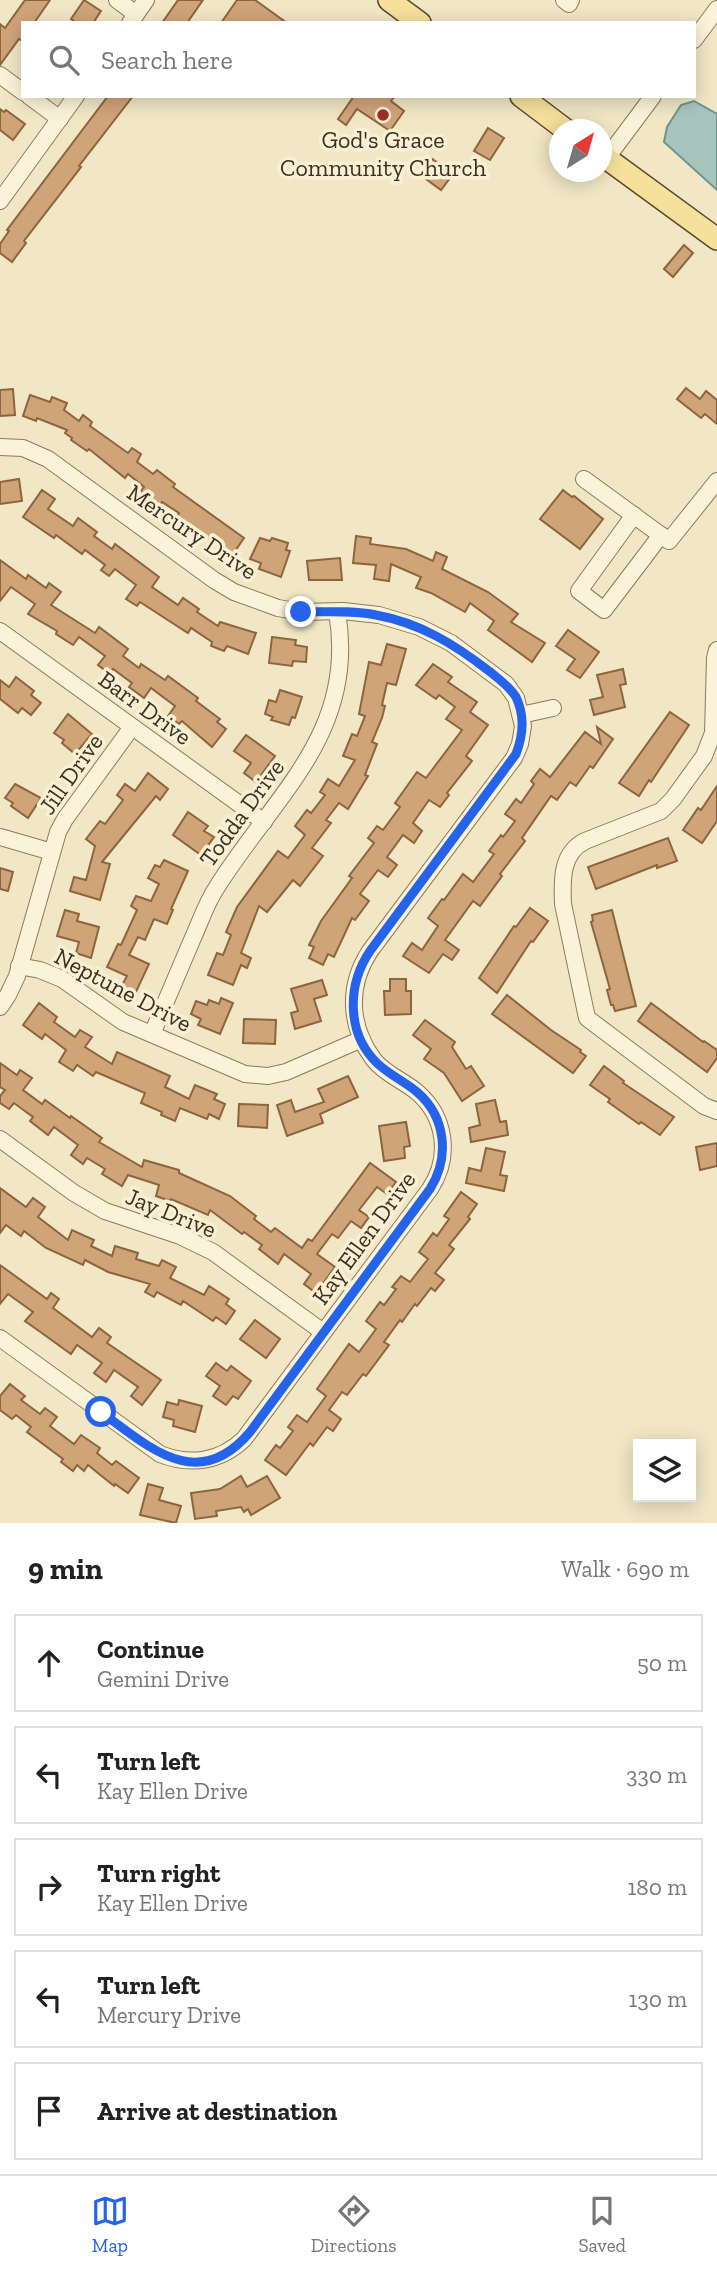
<!DOCTYPE html>
<meta charset="utf-8">
<style>
body{margin:0;font-family:"Zilla Slab",serif;background:#f2f2f2;color:#222}
.controls{position:absolute;right:21px;bottom:21px;display:grid;overflow:hidden;border-radius:0px;box-shadow:0 4px 18px #0003}
.controls button{width:63px;height:63px;display:grid;place-items:center;padding:0;border:0;border-bottom:2px solid #e0e0e0;background:#fff;color:#222;font:35px sans-serif}
.compass{position:absolute;left:549px;top:119px;width:63px;height:63px;border-radius:50%;background:#fff;box-shadow:0 4px 18px #0003;rotate:37deg}
.stop{position:absolute;width:21px;height:21px;margin:-16px;border:5px solid #2563eb;border-radius:50%;background:#fff}
.stop.end{background:#2563eb;border-color:#fff;box-shadow:0 2px 7px #0008}
.list{margin:0;padding:0;list-style:none}
h2{display:flex;justify-content:space-between;align-items:center;height:91px;margin:0;padding:0 28px;font-size:30px}
h2 small{font-size:23px;font-weight:400;color:#767676}
.list li{display:grid;grid-template-columns:46px 1fr auto;gap:21px;align-items:center;box-sizing:border-box;height:98px;margin:0 14px 14px;padding:0 14px;border:2px solid #e0e0e0;border-radius:0px}
.list b{display:block;font-size:26px;white-space:nowrap}
.list p{margin:0;font-size:23px;white-space:nowrap;color:#767676}
.list em{font-size:23px;font-style:normal;color:#767676}
.icon{flex:none;width:38px;height:38px;fill:none;stroke:currentColor;stroke-width:2;stroke-linecap:round;stroke-linejoin:round}
.map{position:relative;flex:none;width:717px;height:1523px;overflow:hidden}
.search{position:absolute;background:#fff;box-shadow:0 4px 18px #0003;left:21px;right:21px;top:21px;height:77px;display:flex;align-items:center;gap:18px;box-sizing:border-box;padding:0 24px;border-radius:0px;color:#767676;font-size:26px}
.sheet{height:651px;background:#fff}
nav{display:flex;justify-content:space-around;align-items:center;box-sizing:border-box;height:98px;border-top:2px solid #e0e0e0;background:#fff;font-size:19px;color:#767676}
nav a{display:grid;justify-items:center;gap:4px}
nav .on{color:#2563eb}
.map>svg:first-child{display:block}
</style>
<div class="map">
<svg width="717" height="1523" viewBox="0 0 717 1523">
<rect width="100%" height="100%" fill="#f1e7c5"/>
<path fill="#a7c4bd" stroke="#6d938c" stroke-width="2" d="M694 101 717 114V190L664 142 667 127 681 105Z"/>
<g fill="#d0a479" stroke="#8d643e" stroke-width="2">
<path d="M25 0H50L34 23H23V41L19 39 0 65V24L5 28Z"/>
<path d="M84 0 101 11 93 23H77L71 19Z"/>
<path d="M178 0H203L187 23H162Z"/>
<path d="M237 0H255L287 23H221Z"/>
<path d="M108 96H133L79 166 81 167 24 241 26 243 12 262 0 253V244L9 231 7 230Z"/>
<path d="M354 96H395L391 101 404 111 390 131 357 109 346 125 338 119Z"/>
<path d="M0 109 4 112 6 110 25 124 13 140 0 130Z"/>
<path d="M488 128 504 138 490 160 474 151Z"/>
<path d="M431 158 453 174 441 190 419 174Z"/>
<path d="M684 245 693 253 673 277 664 269Z"/>
<path d="M686 388 700 399 706 391 717 400V424L705 414 701 418 677 399Z"/>
<path d="M13 389 15 415 0 416V390Z"/>
<path d="M30 395 50 402 52 397 67 403 64 410 79 421 83 415 92 422 90 426 128 453 132 448 141 454 137 462 153 474 157 470 175 484 173 487 244 538 231 557 221 550 222 548 177 516 179 513 162 502 160 505 141 491 144 487 128 474 125 478 89 449 87 451 71 440 72 438 65 433 67 430 37 418 36 421 23 416Z"/>
<path d="M19 479 22 501 0 504V482Z"/>
<path d="M42 490 55 499 48 509 73 526 78 518 97 532 94 536 112 549 115 544 159 577 152 587 178 605 183 598 199 609 197 612 218 626 220 622 256 633 248 654 227 646 224 651 211 646 212 642 191 628 188 633 140 602 137 606 126 599 136 585 115 569 109 576 101 570 105 565 85 550 82 554 56 535 54 538 23 517Z"/>
<path d="M563 490 572 497 574 496 603 519 580 549 540 519Z"/>
<path d="M356 536 371 538 370 544 406 549 433 561 436 552 447 557 442 569 488 592 518 614 511 622 545 643 532 662 488 630 494 621 470 603 465 612 431 593 416 588 421 577 391 564 389 581 374 579 376 565 353 563Z"/>
<path d="M260 538 270 541 272 538 288 543 286 550 290 551 281 577 259 569 261 563 250 559Z"/>
<path d="M340 558 342 580H309L307 561Z"/>
<path d="M0 560 26 579 28 575 46 588 49 583 61 592 51 605 95 633 99 627 128 649 123 656 139 668 141 664 165 680 168 676 198 698 196 701 220 719 217 722 226 729 212 747 182 721 179 724 168 716 175 706 151 688 144 698 129 687 132 683 113 669 110 674 98 665 105 656 79 637 73 645 56 634 57 631 28 614 35 604 11 587 0 601Z"/>
<path d="M568 630 599 652 580 678 567 670 575 659 556 646Z"/>
<path d="M272 637 296 640 295 645 307 647 306 662 293 661 292 666 269 663Z"/>
<path d="M387 644 406 649 396 685 387 683 382 705 385 706 382 718 372 742 377 744 365 775 368 776 348 809 339 803 326 820 331 823 312 848 323 856 300 886 293 880 267 912 259 906 241 953 251 958 247 968 241 965 233 985 208 975 217 953 223 955 231 935 226 932 237 907 278 851 288 858 305 835 295 826 307 810 311 813 325 795 320 792 328 779 339 786 355 760 343 756 352 734 357 736 365 716 359 714 369 662 381 665Z"/>
<path d="M433 664 452 677 448 682 477 702 470 712 488 725 466 756 472 761 447 793 449 795 440 807 429 800 413 823 422 831 414 843 403 835 387 857 397 865 388 877 378 870 360 894 369 901 355 920 352 918 334 957 328 954 323 965 309 958 314 947 309 945 321 921 352 878 349 876 374 843 368 838 377 826 383 830 400 807 395 803 417 772 426 778 462 730 446 719 455 707 439 695 436 699 416 685Z"/>
<path d="M623 669 626 684 620 685 625 707 594 715 590 700 603 697 597 675Z"/>
<path d="M16 677 34 691 31 695 41 703 31 715 22 708 18 713 0 699V680L9 687Z"/>
<path d="M280 690 302 697 295 718 292 717 289 725 271 720 273 717 265 714 269 700 276 702Z"/>
<path d="M670 712 689 725 651 782 649 780 639 796 619 783Z"/>
<path d="M68 714 92 734 75 754 62 743 64 740 54 733Z"/>
<path d="M597 727 613 739 593 768 590 766 576 786 570 782 557 800 551 796 522 838 525 841 500 874 502 876 480 906 473 901 445 940 459 950 452 960 443 954 429 973 403 956 412 943 422 950 438 926 428 918 442 899 444 900 463 874 473 882 494 854 489 851 501 835 503 837 515 821 505 814 516 799 521 803 534 784 531 781 540 769 550 777 585 732 601 744Z"/>
<path d="M246 735 275 756 256 782 244 773 251 763 234 751Z"/>
<path d="M148 773 168 789 160 800 156 796 102 862 110 864 100 900 70 891 74 877 86 880 95 846 86 839 100 821 105 824 123 800 117 795 125 784 135 791Z"/>
<path d="M15 784 41 798 28 818 11 806 13 803 5 798Z"/>
<path d="M717 786V821L702 843 683 830 698 808 701 810Z"/>
<path d="M188 812 208 826 204 831 214 837 201 855 173 835Z"/>
<path d="M668 838 677 861 657 868V865L596 889 588 867Z"/>
<path d="M164 860 188 871 171 909 173 910 167 924 154 919 145 940 138 937 129 955 149 964 135 994 121 987 127 976 107 967 118 944 121 945 137 910 131 906 136 896 151 901 159 884 148 878 155 865 160 867Z"/>
<path d="M0 868 13 872 8 891 0 889Z"/>
<path d="M530 908 548 921 533 942 531 941 497 993 479 978 514 926 516 927Z"/>
<path d="M65 910 79 914 77 921 99 927 91 958 76 953 79 942 57 936Z"/>
<path d="M612 910 636 1006 615 1011 613 1005H611L607 990 610 989 591 922 593 921 592 915Z"/>
<path d="M390 979H406V991H411V1014L385 1015 384 991H390Z"/>
<path d="M322 980 327 995 314 999 321 1021 295 1029 291 1013 298 1011 291 989Z"/>
<path d="M507 995 551 1030 581 1050 580 1052 586 1056 573 1073 492 1014Z"/>
<path d="M221 998 233 1003 220 1034 198 1025 201 1019 191 1014 196 1001 207 1005 209 1000 219 1004Z"/>
<path d="M39 1003 57 1017 54 1022 75 1037 80 1030 92 1037 85 1047 112 1064 117 1052 170 1076 165 1087 189 1099 195 1085 217 1094 214 1099 225 1104 219 1119 209 1114 207 1119 180 1108 175 1121 161 1115 162 1112 141 1103 145 1093 96 1072 93 1076 77 1065 73 1071 59 1062 66 1050 45 1034 42 1039 23 1025Z"/>
<path d="M651 1003 703 1042 704 1041 717 1050V1058L707 1072 638 1021Z"/>
<path d="M244 1019 276 1020 275 1044 243 1043Z"/>
<path d="M425 1020 455 1042 452 1047 466 1069 471 1066 484 1086 462 1101 444 1073 424 1059 431 1049 413 1035Z"/>
<path d="M0 1063 17 1075 20 1070 32 1078 23 1090 42 1104 45 1100 70 1118 71 1116 102 1138 99 1142 142 1167 144 1160 179 1170V1173L230 1196 256 1216 254 1219 271 1232 275 1228 302 1248 308 1239 312 1241 370 1163 396 1182 387 1194 377 1187 359 1210 369 1217 361 1228 351 1221 338 1238 332 1234 317 1254 335 1267 316 1293 304 1284 311 1274 284 1254 278 1264 259 1249 262 1245 244 1232 242 1234 210 1210 208 1215 171 1199 170 1201 156 1196 159 1185 128 1175 122 1186 102 1174 105 1169 87 1158 83 1164 71 1155 78 1145 54 1127 48 1135 30 1121 33 1117 14 1103 9 1109 0 1103V1096L5 1090 0 1087Z"/>
<path d="M604 1066 624 1081 623 1083 674 1117 660 1135 641 1122 639 1124 608 1102 610 1099 590 1085Z"/>
<path d="M348 1076 358 1097 320 1114 323 1123 287 1136 277 1105 291 1100 295 1112 324 1102 318 1089Z"/>
<path d="M495 1100 500 1122 506 1121 508 1135 471 1142 469 1128 480 1125 476 1104Z"/>
<path d="M239 1104 268 1105 267 1128 238 1126Z"/>
<path d="M406 1122 410 1146 404 1147 405 1158 384 1161 379 1126Z"/>
<path d="M717 1143V1166L700 1170 696 1147Z"/>
<path d="M486 1148 505 1152 500 1175 507 1176 504 1191 466 1183 469 1168 481 1171Z"/>
<path d="M0 1188 26 1207 33 1198 45 1207 38 1217 68 1240 72 1230 94 1240 91 1246 112 1256 115 1246 138 1253 136 1259 159 1266 162 1260 176 1267 170 1278 204 1295 209 1286 229 1299 226 1304 235 1311 226 1324 216 1317 213 1321 183 1301 181 1305 157 1292 154 1297 145 1292 150 1284 108 1272 85 1260 83 1265 46 1248 24 1231 21 1236 6 1225 0 1233Z"/>
<path d="M461 1192 477 1204 468 1217 470 1219 449 1245 454 1249 435 1273 444 1280 435 1291 431 1288 417 1306 415 1304 402 1322 400 1320 384 1342 389 1345 366 1376 363 1374 347 1395 342 1392 329 1410 341 1419 333 1431 327 1427 313 1446 310 1443 286 1475 265 1460 276 1445 280 1448 293 1431 288 1427 297 1415 307 1422 326 1396 317 1389 349 1344 359 1352 376 1329 366 1321 380 1302 384 1305 396 1289 392 1287 401 1276 410 1282 428 1259 419 1252 433 1233 437 1236 449 1219 444 1216Z"/>
<path d="M0 1265 47 1299 51 1293 59 1299 53 1308 92 1337 99 1328 111 1337 107 1343 161 1380 142 1405 131 1396 138 1387 114 1370 106 1382 94 1373 102 1363 77 1345 71 1354 39 1331 25 1321 33 1312 8 1294 0 1304Z"/>
<path d="M255 1320 280 1339 266 1358 240 1339Z"/>
<path d="M216 1363 227 1371 231 1366 251 1381 238 1399 233 1396 226 1405 213 1396 220 1386 206 1376Z"/>
<path d="M10 1384 25 1396 21 1400 40 1414 45 1408 57 1417 50 1426 74 1444 81 1435 100 1448 97 1453 112 1465 116 1461 139 1478 128 1493 115 1484 114 1486 88 1465 84 1471 77 1465 73 1471 61 1462 63 1459 27 1432 31 1427 16 1415 12 1419 0 1410V1396Z"/>
<path d="M179 1400 202 1406 195 1432 173 1426 174 1420 163 1417 167 1402 178 1405Z"/>
<path d="M241 1476 247 1487 267 1476 280 1498 251 1515 248 1509 244 1512 241 1507 216 1511 217 1516 195 1519 191 1493 220 1489Z"/>
<path d="M148 1484 163 1488 159 1500 181 1506 176 1523 140 1515Z"/>
</g>
<g fill="none" stroke-linecap="round" stroke-linejoin="round">
<defs>
<g id="minor">
<path d="M117 0 136 14"/>
<path d="M564 0 569 4 571 0"/>
<path d="M130 23 146 0"/>
<path d="M694 40 717 9"/>
<path d="M0 75 23 92"/>
<path d="M29 96 60 119"/>
<path d="M606 159 653 96"/>
<path d="M0 201 76 96"/>
<path d="M0 447 23 448 48 459 214 580 234 592 278 608 301 612 343 611 379 615 419 627 451 643 506 684 516 698 523 726 520 744 514 758 370 951C347 986 349 1027 374 1060 385 1074 404 1081 417 1092 446 1117 451 1157 430 1189L244 1439C220 1462 190 1466 160 1454L0 1338"/>
<path d="M584 479 669 541 717 481"/>
<path d="M634 515 579 591 604 610 661 535"/>
<path d="M0 631 264 822"/>
<path d="M717 650 715 658 713 733 704 756 673 799 661 811 585 841C561 853 562 880 563 904L587 1018 704 1106 717 1111"/>
<path d="M521 715 553 708"/>
<path d="M0 837 52 852"/>
<path d="M19 966 40 970 62 979 123 1022 245 1074 268 1076 286 1072 362 1039"/>
<path d="M0 1007 8 995 17 976 58 832 65 819 132 727"/>
<path d="M152 1034C165 1003 179 971 192 940 200 923 206 903 217 887 274 796 358 732 337 612"/>
<path d="M0 1139 74 1193 105 1211 180 1236 213 1252 323 1332"/>
</g>
<g id="major">
<path d="M389 0 420 23"/>
<path d="M521 96 566 130"/>
<path d="M602 155 717 239"/>
</g>
</defs>
<use href="#minor" stroke="#8d795a" stroke-width="18"/>
<use href="#major" stroke="#5a462e" stroke-width="24"/>
<use href="#minor" stroke="#fbf3d9" stroke-width="16"/>
<use href="#major" stroke="#f5e09c" stroke-width="21"/>
</g>
<g fill="none" stroke-linecap="round" stroke-linejoin="round">
<path stroke="#2563eb" stroke-width="9" d="M101 1412C149 1447 198 1494 250 1432L430 1189C450 1157 446 1117 417 1092 405 1082 390 1075 378 1064 346 1034 347 985 370 951L516 754C523 736 525 716 516 697 509 686 499 679 489 671 454 644 420 623 376 615 352 610 326 612 301 612"/>
</g>
<circle fill="#9f2f27" stroke="#f7f0d5" stroke-width="2.5" cx="383" cy="115" r="7"/>
<g text-anchor="middle" stroke-width="7" stroke-linejoin="round" paint-order="stroke">
<g font-size="24" fill="#3c2f1e" stroke="#f7f0d5">
<text x="383" y="148">God's Grace<tspan x="383" dy="28">Community Church</tspan></text>
</g>
<g font-size="24" fill="#3c2f1e" stroke="#f7f0d5">
<text transform="translate(192 532) rotate(34)" y="8">Mercury Drive</text>
<text transform="translate(145 708) rotate(36)" y="8">Barr Drive</text>
<text transform="translate(71 774) rotate(-55)" y="8">Jill Drive</text>
<text transform="translate(242 813) rotate(-54)" y="8">Todda Drive</text>
<text transform="translate(123 990) rotate(28)" y="8">Neptune Drive</text>
<text transform="translate(171 1213) rotate(22)" y="8">Jay Drive</text>
<text transform="translate(364 1238) rotate(-54)" y="8">Kay Ellen Drive</text>
</g>
</g>
</svg>
<div class="controls">
<button><svg class="icon" aria-label="layers" viewBox="0 0 24 24"><path d="M12 4l9 5-9 5-9-5zM3 14l9 5 9-5"/></svg></button>
</div>
<svg class="compass" viewBox="-18 -18 36 36"><path d="M0-13l5 13h-10z" fill="#e53935"/><path d="M0 13l5-13h-10z" fill="#767676"/></svg>
<div class="stop" style="left:101px;top:1412px"></div>
<div class="stop end" style="left:301px;top:612px"></div>
<div class="search"><svg class="icon" aria-label="search" viewBox="0 0 24 24"><circle cx="10" cy="10" r="6"/><path d="M15 15l6 6"/></svg>Search here</div>
</div>
<section class="sheet">
<h2>9 min<small>Walk · 690 m</small></h2>
<ul class="list">
<li><svg class="icon" aria-label="ahead" viewBox="0 0 24 24"><path d="M12 20V5M6 11l6-6 6 6"/></svg><div><b>Continue</b><p>Gemini Drive</p></div><em>50 m</em></li>
<li><svg class="icon" aria-label="left" viewBox="0 0 24 24"><path d="M17 20v-9H6M10 6l-5 5 5 5"/></svg><div><b>Turn left</b><p>Kay Ellen Drive</p></div><em>330 m</em></li>
<li><svg class="icon" aria-label="right" viewBox="0 0 24 24"><path d="M7 20v-9h11M14 6l5 5-5 5"/></svg><div><b>Turn right</b><p>Kay Ellen Drive</p></div><em>180 m</em></li>
<li><svg class="icon" aria-label="left" viewBox="0 0 24 24"><path d="M17 20v-9H6M10 6l-5 5 5 5"/></svg><div><b>Turn left</b><p>Mercury Drive</p></div><em>130 m</em></li>
<li><svg class="icon" aria-label="arrive" viewBox="0 0 24 24"><path d="M6 21V4h12l-3 4 3 4H6"/></svg><div><b>Arrive at destination</b></div></li>
</ul>
</section>
<nav>
<a class="on"><svg class="icon" aria-label="map" viewBox="0 0 24 24"><path d="M3 6l6-2 6 2 6-2v14l-6 2-6-2-6 2zM9 4v14M15 6v14"/></svg>Map</a>
<a><svg class="icon" aria-label="directions" viewBox="0 0 24 24"><path d="M12 3l9 9-9 9-9-9zM9 14v-3h6M13 9l2 2-2 2"/></svg>Directions</a>
<a><svg class="icon" aria-label="saved" viewBox="0 0 24 24"><path d="M7 4h10v16l-5-4-5 4z"/></svg>Saved</a>
</nav>
